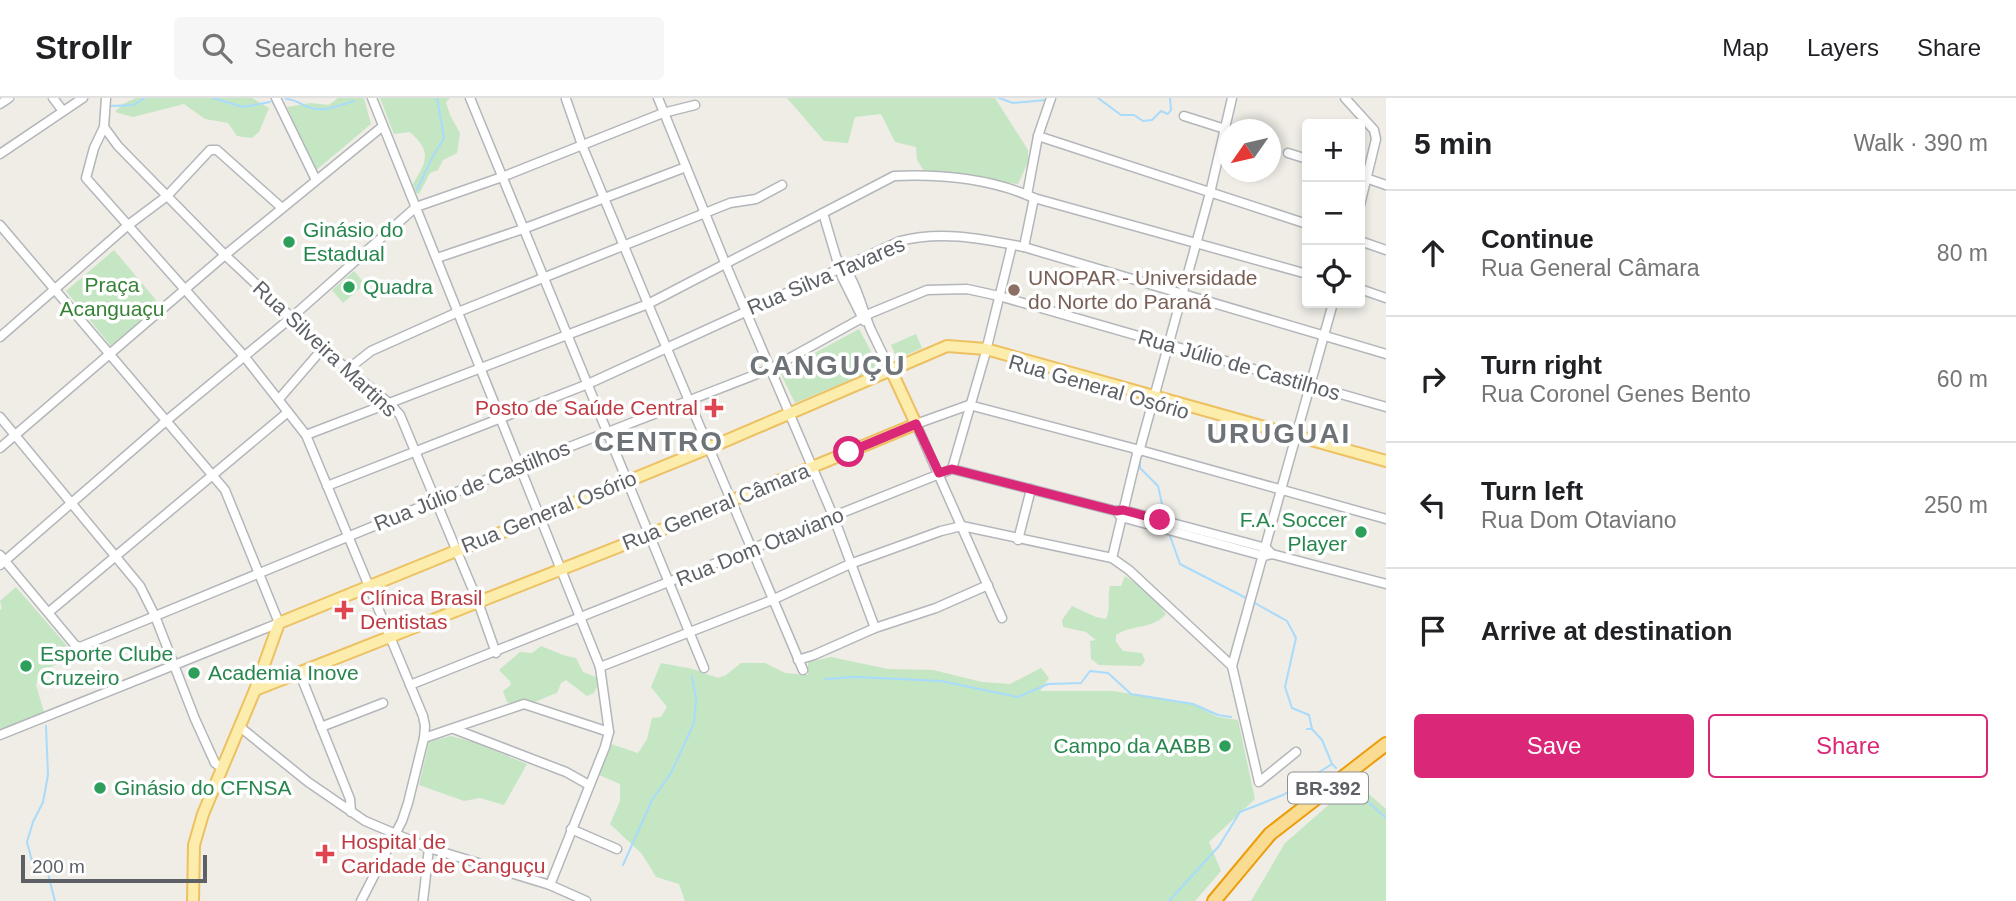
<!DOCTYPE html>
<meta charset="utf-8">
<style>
body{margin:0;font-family:Arial,sans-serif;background:#f6f6f6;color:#202124}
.controls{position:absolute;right:21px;top:21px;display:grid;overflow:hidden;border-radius:7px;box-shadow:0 4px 10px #0003}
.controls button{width:63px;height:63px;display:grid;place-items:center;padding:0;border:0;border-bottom:2px solid #e0e0e0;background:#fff;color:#202124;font:35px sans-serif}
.compass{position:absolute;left:1218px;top:21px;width:63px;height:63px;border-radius:50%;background:#fff;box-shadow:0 4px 10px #0003;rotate:236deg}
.scale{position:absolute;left:21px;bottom:18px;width:186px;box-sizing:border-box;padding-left:7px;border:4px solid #5d6165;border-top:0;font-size:19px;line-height:24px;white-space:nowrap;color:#5d6165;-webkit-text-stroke:5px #fff;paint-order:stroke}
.stop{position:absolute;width:21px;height:21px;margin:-16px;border:5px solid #db2777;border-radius:50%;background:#fff}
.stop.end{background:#db2777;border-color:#fff;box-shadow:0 2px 7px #0008}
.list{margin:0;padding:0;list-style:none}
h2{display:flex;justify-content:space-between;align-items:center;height:91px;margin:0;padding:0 28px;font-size:30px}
h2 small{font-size:23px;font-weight:400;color:#757577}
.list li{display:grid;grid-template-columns:46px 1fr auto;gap:21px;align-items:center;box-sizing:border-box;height:126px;padding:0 28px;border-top:2px solid #e0e0e0}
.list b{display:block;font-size:26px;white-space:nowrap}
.list p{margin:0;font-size:23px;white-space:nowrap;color:#757577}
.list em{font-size:23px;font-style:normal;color:#757577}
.actions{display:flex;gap:14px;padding:21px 28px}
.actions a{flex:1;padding:16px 0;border:2px solid #db2777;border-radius:7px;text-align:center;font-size:24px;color:#db2777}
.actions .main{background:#db2777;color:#fff}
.icon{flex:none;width:38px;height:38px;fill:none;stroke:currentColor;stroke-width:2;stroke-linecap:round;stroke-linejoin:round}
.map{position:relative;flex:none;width:1386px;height:803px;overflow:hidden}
header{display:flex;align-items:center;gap:42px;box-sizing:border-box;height:98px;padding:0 35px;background:#fff;border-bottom:2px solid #e0e0e0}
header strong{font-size:33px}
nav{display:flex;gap:38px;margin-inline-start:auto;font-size:24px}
.search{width:490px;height:63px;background:#f6f6f6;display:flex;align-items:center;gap:18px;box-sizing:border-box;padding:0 24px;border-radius:7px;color:#757577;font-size:26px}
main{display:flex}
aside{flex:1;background:#fff}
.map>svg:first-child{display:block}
</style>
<header>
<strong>Strollr</strong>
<div class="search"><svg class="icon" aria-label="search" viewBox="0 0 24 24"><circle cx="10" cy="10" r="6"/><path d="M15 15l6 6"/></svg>Search here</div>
<nav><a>Map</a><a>Layers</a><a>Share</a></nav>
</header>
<main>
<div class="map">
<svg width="1386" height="803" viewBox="0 0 1386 803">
<rect width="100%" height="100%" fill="#efede6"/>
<g fill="#c4e6c3">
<path d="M136 0H252L269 10 259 34 252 40 237 38 228 25 205 21 184 6 133 19 115 14 123 6Z"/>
<path d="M338 0H364L371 26 314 74 287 9 310 5 329 7Z"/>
<path d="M380 0H450L446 4 450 17 460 35 457 55 443 62 438 72 430 75 419 96 416 95 413 86C427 63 432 54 410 34L394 36Z"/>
<path d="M787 0H995L1028 52V64L1018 86 926 76 917 62 916 49 895 44 881 16 855 19 848 45 824 43Z"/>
<path d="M114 152 160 207 111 248 66 193Z"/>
<path d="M354 173 365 186 343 205 332 192Z"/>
<path d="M859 231 880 270 795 305 780 274Z"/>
<path d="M916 236 922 250 897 261 891 247Z"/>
<path d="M1125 478C1142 489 1155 500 1166 516 1152 532 1132 526 1116 537V544L1123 553 1142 555 1145 563 1141 568 1099 567 1091 561 1090 543 1096 542 1086 534 1063 529 1062 522 1072 508 1096 519 1106 521C1111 510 1107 500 1110 488H1121Z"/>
<path d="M16 489 74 556 39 576 36 587 44 614 0 633V512L2 510 0 503Z"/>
<path d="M541 548 563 557 576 560 583 574 596 579 597 588 594 595 587 598 566 582 561 585 557 595C541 600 524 613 507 604L503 593 511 587 510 583 499 572 520 554 532 555Z"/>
<path d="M831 559 888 571 933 572 982 584 1010 586 1041 570 1049 580 1040 593H1113L1193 606 1218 619 1238 622 1255 701 1209 744 1221 773 1195 803H685L679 786 656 779 642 756 610 726 620 703V686L597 676 611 646 638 655 647 641 652 620 661 619 667 609 651 589 661 565 693 571 718 580 726 577 741 565H765L785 575 808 577V564Z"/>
<path d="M451 638 473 644 527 666 504 707 480 700 464 703 419 687 429 644Z"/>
<path d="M1355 684 1386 711V803H1251L1285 745Z"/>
</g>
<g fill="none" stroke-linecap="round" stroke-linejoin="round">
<g stroke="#a8dbfc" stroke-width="2">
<path d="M213 0 243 9 270 4"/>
<path d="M999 0 1013 5 1046 2"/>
<path d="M1098 0 1121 17H1134L1143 23 1152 22 1161 13 1168 16 1171 12 1170 0"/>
<path d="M286 1C295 1 300 6 308 9 324 15 337 8 354 3"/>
<path d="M110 8 133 7 145 0"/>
<path d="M417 92 432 60 444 40 437 0"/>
<path d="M1140 359V370L1158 388 1165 419"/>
<path d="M1169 435 1180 466 1248 501"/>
<path d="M1253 504 1287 523 1296 540 1285 589 1292 610 1309 617 1312 631"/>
<path d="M825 581 856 579 941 583 1018 599 1048 586 1081 585 1090 573 1108 575 1131 596 1193 606 1218 617 1231 619"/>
<path d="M46 628 48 677 43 704 33 724 27 744 32 763 48 776 55 803"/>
<path d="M1307 631H1312L1322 642 1332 666"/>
<path d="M1353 690 1386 720"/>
<path d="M623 767 652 702 671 675 694 625 696 601 692 578"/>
<path d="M1169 803 1219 748 1240 714 1283 697 1332 666 1336 670"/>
</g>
<defs>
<g id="minor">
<path d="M53 0 63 13"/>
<path d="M106 0 104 29 94 50 86 80 244 258 306 337 423 618 425 628 424 640 408 705 402 723 361 803"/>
<path d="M276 0 316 82"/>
<path d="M372 0 600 569 609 634 605 649 550 787"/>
<path d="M470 0 704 570"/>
<path d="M658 0 726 167 834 420 875 530"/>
<path d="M1345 0 1374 32 1376 41 1360 107"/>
<path d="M566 1 582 47 648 206 803 572"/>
<path d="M0 6 9 0"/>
<path d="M1184 18 1225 31"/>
<path d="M104 29 118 48 225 157 339 264 389 305 400 317 478 504 496 555"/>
<path d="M1038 38 1307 126"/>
<path d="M1288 55 1307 61"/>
<path d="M0 56 83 0"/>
<path d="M1360 78 1386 87"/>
<path d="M1027 97 1038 38 1051 0"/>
<path d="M823 115 842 179 864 223"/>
<path d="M0 127 225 392 279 525 0 637"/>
<path d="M1360 143 1386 152"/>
<path d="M1024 149 1034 100"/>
<path d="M437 160 523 131 686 69"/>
<path d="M837 161C856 179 861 209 871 232 877 245 884 259 891 272"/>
<path d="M1360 191 1386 200"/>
<path d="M0 239 127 128 167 98 210 52H217L282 110"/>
<path d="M348 271 371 253 458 214 730 105 756 101 782 87"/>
<path d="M279 301 324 249"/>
<path d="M0 319 140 488 155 518 195 621 215 665 222 670"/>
<path d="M306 337 648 206 894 78C940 76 992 81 1034 100L1307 176"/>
<path d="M0 350 225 157 383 28"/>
<path d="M1139 354 1210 95 1232 0"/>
<path d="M952 371 985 257 1012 147"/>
<path d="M327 388 588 286 900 143C942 132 983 141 1024 149L1386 256"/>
<path d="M1116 413 1121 419 1264 458 1272 456 1386 486"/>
<path d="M1018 442 1031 391"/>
<path d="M0 457 75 547 80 549 510 372 770 271 871 215 927 192 967 191 999 198 1386 309"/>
<path d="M1112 460 1137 356 1136 351"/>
<path d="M0 467 166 323 292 219 416 109 502 79 663 15 695 7"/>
<path d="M49 514 288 314"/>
<path d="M1002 520 916 326 969 307 1136 351 1386 421"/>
<path d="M798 562 814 557 875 530 936 510 988 487"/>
<path d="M1232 568 1333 205"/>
<path d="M600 569 772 502 850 466 941 433 962 428 1112 460 1129 472 1232 568 1259 684 1296 654"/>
<path d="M300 576 350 701 351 714"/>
<path d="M410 587 952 371 1116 413 1123 412 1266 450 1272 456"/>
<path d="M240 629 308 684 365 723 429 750 550 787 586 803"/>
<path d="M321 629 383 605"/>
<path d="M454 631 566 674 589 687"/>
<path d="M424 640 524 606 609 634"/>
<path d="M571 731 617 751"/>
<path d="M423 803 429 750"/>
</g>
<g id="major">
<path d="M255 592 651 436 916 326 891 272"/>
<path d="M193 803 194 747 203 716 255 592 279 525 709 350 947 248 986 251 1386 363"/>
</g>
<path id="highway" d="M1214 803 1270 736 1386 646"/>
</defs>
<use href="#minor" stroke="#b3b6ba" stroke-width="11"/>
<use href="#major" stroke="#edc061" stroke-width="14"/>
<use href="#highway" stroke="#ec9d08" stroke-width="16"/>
<use href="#minor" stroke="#fff" stroke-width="8"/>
<use href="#major" stroke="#fcedad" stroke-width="10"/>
<use href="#highway" stroke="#f9db92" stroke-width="12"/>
</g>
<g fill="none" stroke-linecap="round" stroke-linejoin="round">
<path stroke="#db2777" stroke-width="9" d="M849 354 916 326 939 375 952 371 1116 413 1123 412 1160 422"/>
</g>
<g fill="#2e9e5b" stroke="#fff" stroke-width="2.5">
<circle cx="289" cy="144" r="7"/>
<circle cx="349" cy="189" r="7"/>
<circle cx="1361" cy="434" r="7"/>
<circle cx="26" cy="568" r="7"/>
<circle cx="194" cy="575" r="7"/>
<circle cx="1225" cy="648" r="7"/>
<circle cx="100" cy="690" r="7"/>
</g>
<circle fill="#8d6e63" stroke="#fff" stroke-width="2.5" cx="1014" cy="192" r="7"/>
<g fill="#e0444e" stroke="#fff" stroke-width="2.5">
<path d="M710.5 299.5h7v7h7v7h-7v7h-7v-7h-7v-7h7z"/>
<path d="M340.5 501.5h7v7h7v7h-7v7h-7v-7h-7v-7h7z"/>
<path d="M321.5 745.5h7v7h7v7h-7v7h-7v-7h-7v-7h7z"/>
</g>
<g text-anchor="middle" stroke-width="7" stroke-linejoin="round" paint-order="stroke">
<rect fill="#fff" stroke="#8e9093" stroke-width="2" x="1288" y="674.5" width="80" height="31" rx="5"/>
<g font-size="19" font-weight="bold" fill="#5d6165">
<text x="1328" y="697">BR-392</text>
</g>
<g font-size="21" fill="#27864d" stroke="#fff" text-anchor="start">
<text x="303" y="139">Ginásio do<tspan x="303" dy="24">Estadual</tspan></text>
<text x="363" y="196">Quadra</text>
<text x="1347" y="429" text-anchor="end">F.A. Soccer<tspan x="1347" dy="24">Player</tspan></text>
<text x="40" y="563">Esporte Clube<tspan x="40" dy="24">Cruzeiro</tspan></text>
<text x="208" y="582">Academia Inove</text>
<text x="1211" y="655" text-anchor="end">Campo da AABB</text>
<text x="114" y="697">Ginásio do CFNSA</text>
</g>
<g font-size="21" fill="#5d6165" stroke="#fff">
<text transform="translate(826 178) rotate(-23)" y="7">Rua Silva Tavares</text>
<text transform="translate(325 251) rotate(43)" y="7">Rua Silveira Martins</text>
<text transform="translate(1239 267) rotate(16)" y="7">Rua Júlio de Castilhos</text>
<text transform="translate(1099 289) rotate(16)" y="7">Rua General Osório</text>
<text transform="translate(472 388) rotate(-22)" y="7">Rua Júlio de Castilhos</text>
<text transform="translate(716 409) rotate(-22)" y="7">Rua General Câmara</text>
<text transform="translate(549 414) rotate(-22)" y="7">Rua General Osório</text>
<text transform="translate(760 449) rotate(-22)" y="7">Rua Dom Otaviano</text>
</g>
<g font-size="21" fill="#785e54" stroke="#fff" text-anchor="start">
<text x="1028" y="187">UNOPAR - Universidade<tspan x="1028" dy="24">do Norte do Paraná</tspan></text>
</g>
<g font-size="21" fill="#388238" stroke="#fff">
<text x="112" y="194">Praça<tspan x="112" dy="24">Acanguaçu</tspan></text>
</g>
<g font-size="21" fill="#be3a42" stroke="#fff" text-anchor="start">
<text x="698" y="317" text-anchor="end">Posto de Saúde Central</text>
<text x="360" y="507">Clínica Brasil<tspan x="360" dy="24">Dentistas</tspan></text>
<text x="341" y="751">Hospital de<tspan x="341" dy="24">Caridade de Canguçu</tspan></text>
</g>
<g font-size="28" font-weight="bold" letter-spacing="2" fill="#6e7377" stroke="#fff">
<text x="828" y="277">CANGUÇU</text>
<text x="1279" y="345">URUGUAI</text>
<text x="659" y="353">CENTRO</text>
</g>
</g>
</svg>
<div class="controls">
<button>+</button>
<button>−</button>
<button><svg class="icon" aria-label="locate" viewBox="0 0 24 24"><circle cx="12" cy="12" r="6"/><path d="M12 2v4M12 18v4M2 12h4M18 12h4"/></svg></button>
</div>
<svg class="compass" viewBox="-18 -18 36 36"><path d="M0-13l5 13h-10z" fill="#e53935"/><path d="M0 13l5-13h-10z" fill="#757577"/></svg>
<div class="scale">200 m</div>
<div class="stop" style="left:849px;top:354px"></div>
<div class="stop end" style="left:1160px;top:422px"></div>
</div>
<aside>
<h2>5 min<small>Walk · 390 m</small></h2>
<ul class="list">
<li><svg class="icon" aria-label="ahead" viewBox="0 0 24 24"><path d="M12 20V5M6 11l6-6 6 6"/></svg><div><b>Continue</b><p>Rua General Câmara</p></div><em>80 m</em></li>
<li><svg class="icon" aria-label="right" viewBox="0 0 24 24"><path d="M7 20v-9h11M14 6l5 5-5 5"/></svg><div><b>Turn right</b><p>Rua Coronel Genes Bento</p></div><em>60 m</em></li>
<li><svg class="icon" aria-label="left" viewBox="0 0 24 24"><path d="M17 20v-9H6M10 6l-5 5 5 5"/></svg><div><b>Turn left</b><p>Rua Dom Otaviano</p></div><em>250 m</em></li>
<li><svg class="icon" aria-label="arrive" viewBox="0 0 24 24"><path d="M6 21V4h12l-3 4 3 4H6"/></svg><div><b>Arrive at destination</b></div></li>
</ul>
<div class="actions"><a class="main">Save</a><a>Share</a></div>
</aside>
</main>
